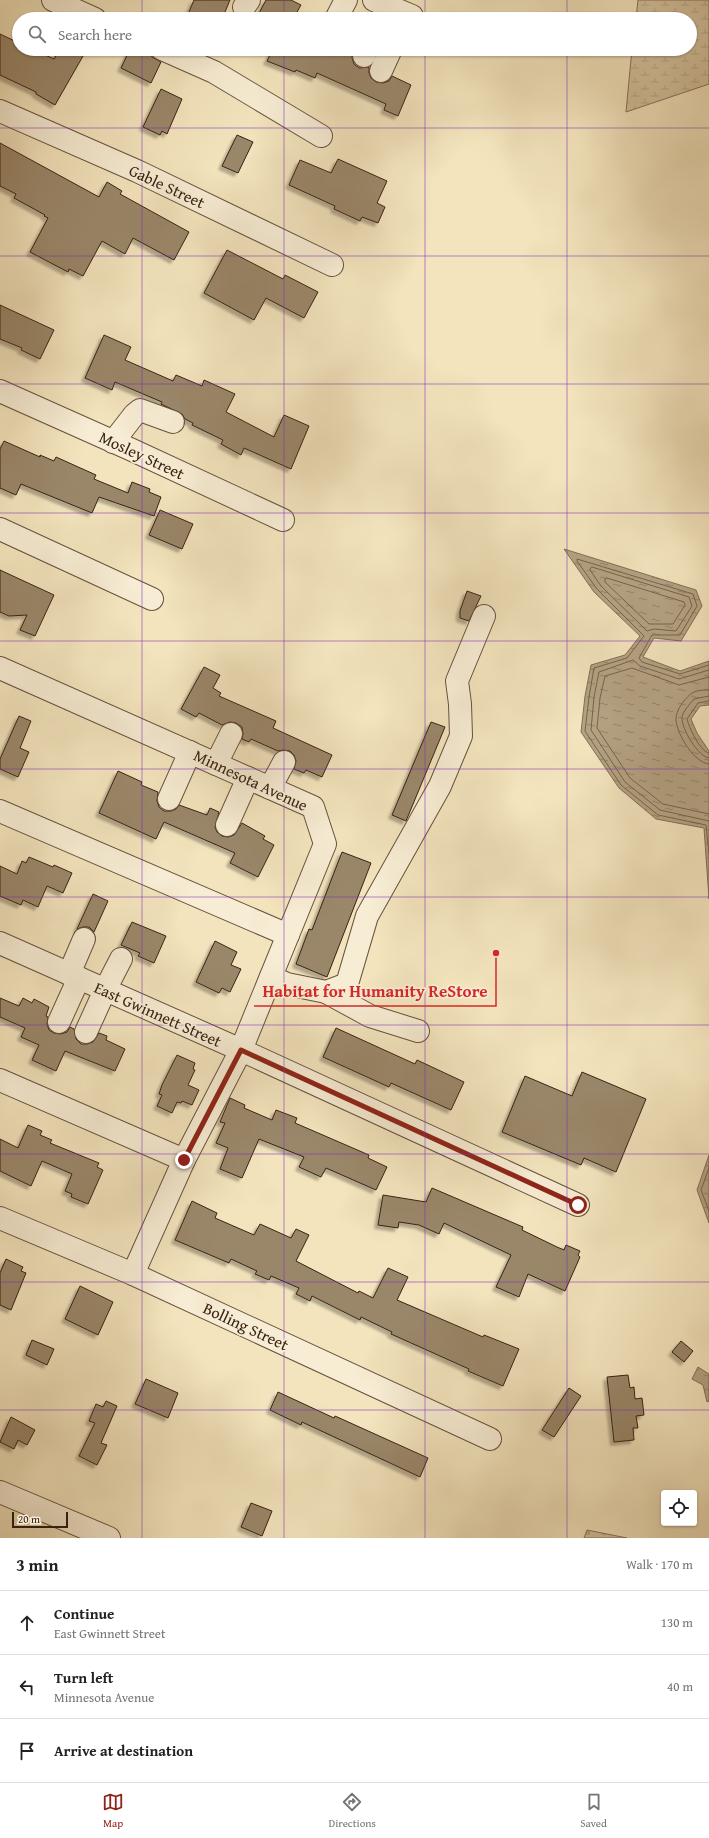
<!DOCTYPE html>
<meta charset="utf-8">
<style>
body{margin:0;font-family:"Gentium Book Plus",serif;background:#f2f2f2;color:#202124}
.controls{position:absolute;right:12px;bottom:12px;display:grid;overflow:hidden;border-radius:4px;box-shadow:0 1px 3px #0004}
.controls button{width:36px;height:36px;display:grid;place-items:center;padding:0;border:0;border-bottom:1px solid #e0e0e0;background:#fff;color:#202124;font:20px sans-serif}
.scale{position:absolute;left:12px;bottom:10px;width:56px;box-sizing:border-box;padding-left:4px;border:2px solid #3a2213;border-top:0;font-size:11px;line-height:14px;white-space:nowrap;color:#3a2213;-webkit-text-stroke:3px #f7edd4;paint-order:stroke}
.stop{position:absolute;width:12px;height:12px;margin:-9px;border:3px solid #8f2418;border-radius:50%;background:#fff}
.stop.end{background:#8f2418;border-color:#fff;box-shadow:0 1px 4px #0008}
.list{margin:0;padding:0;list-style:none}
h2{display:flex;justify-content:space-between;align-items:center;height:52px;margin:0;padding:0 16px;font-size:17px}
h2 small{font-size:13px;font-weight:400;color:#757577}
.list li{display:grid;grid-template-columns:26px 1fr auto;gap:12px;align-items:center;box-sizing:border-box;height:64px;padding:0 16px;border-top:1px solid #e0e0e0}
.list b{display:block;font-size:15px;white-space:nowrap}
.list p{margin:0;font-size:13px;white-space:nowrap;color:#757577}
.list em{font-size:13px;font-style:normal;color:#757577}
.icon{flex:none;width:22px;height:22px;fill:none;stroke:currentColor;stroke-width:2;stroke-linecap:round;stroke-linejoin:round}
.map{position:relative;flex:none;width:709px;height:1538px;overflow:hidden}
.search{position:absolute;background:#fff;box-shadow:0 1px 3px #0004;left:12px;right:12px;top:12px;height:44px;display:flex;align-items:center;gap:10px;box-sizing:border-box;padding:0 14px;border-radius:22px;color:#757577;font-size:15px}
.sheet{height:244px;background:#fff}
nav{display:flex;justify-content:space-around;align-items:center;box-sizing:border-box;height:56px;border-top:1px solid #e0e0e0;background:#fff;font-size:11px;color:#757577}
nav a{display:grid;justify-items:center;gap:2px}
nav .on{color:#8f2418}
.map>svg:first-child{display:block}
</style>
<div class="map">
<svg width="709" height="1538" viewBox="0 0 709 1538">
<defs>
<pattern id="wetland-marsh" width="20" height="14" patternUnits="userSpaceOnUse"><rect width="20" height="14" fill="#d4c3a0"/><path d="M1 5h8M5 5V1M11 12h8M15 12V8" fill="none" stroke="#b7a789"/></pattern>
<pattern id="cemetery-stones" width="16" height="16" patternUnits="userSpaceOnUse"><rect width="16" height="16" fill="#d4c3a0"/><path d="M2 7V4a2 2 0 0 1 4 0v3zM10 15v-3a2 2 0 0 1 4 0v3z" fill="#b7a789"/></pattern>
<pattern id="water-ripples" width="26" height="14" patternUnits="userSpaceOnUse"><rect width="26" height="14" fill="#b4a283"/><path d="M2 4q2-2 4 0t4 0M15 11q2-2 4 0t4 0" fill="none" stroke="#93846a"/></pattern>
<filter id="shadow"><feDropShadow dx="-3.5" dy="3.5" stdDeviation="1" flood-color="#0004"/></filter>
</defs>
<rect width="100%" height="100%" fill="#f3e4bd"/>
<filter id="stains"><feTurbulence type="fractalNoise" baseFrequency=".005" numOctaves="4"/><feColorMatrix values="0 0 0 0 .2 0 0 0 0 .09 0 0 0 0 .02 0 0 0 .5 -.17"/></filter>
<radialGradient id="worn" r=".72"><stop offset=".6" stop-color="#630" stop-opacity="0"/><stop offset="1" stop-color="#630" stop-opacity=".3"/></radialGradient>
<path fill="url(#wetland-marsh)" stroke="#87725a" d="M638 0H709V84L626 112 632 49H690V19H636Z"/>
<path fill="url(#cemetery-stones)" stroke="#87725a" d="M587 1530 627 1538H584Z"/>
<g fill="url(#water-ripples)" stroke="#836f56">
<path d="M564 549 696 590 702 606 681 641 654 638 643 657 680 671 709 661V705L700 706 691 719 697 733 709 751V899L704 828 656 819 619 788 581 732 585 696 591 665 625 655 640 636 594 592Z"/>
<path d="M709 1155V1223L697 1190Z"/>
<path d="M698 1367 709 1374V1401L707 1402 703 1385 692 1379Z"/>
</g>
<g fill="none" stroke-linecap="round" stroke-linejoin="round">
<g stroke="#77624b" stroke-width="1">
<path d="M592 567 689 597 692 606 676 631 654 629 647 631 601 586 590 570Z"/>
<path d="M607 578 684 602 685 605 673 624H649L605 582V579Z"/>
<path d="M709 665 680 674 642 662 639 658 652 635H680L697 606 693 594 577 559V561L597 589 644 636 627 658 594 668 589 697 585 731 621 785 658 815 706 825 709 854"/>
<path d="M709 670 679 679 640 666 633 660 599 672 594 697 591 730 625 782 660 810 709 821"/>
<path d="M709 677 679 685 632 668 605 676 600 698 597 728 630 778 663 804 709 814"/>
<path d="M709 690C704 690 698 690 694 692 686 696 675 711 676 720 677 734 694 763 709 764"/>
<path d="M709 696 694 699C690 704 683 711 682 717 681 728 698 757 709 758"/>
<path d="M709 701 698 703 687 719C689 727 700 752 709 753"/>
<path d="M709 1168 701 1190 709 1211"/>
</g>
</g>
<g fill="#9a876b" stroke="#3a2213" filter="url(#shadow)">
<path d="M194 0H230L222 19H186Z"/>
<path d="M266 0H291L301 5 293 19H256Z"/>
<path d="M0 34 19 43V49H32L54 59 60 49H87L55 105 36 94V92L0 75Z"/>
<path d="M130 49H142L151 53 152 57 161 62 151 83 121 68Z"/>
<path d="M273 49H348L353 51 352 58 354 64 359 68 369 67V73L371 78 376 82 383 83 389 81 392 76 411 85 398 116 384 110 386 104 317 73 315 78 296 70 295 72 267 61Z"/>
<path d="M161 89 182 99 167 134 162 131 160 135 143 127Z"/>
<path d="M237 135 253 142 238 173 222 166Z"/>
<path d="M0 143 99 197 107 182 122 191 120 194 189 232 174 260 133 238 125 254 102 241 83 276 69 269 68 272 30 252 48 218 44 216 45 215 14 198 16 194 0 186Z"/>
<path d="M338 159 387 181 377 203 385 207 378 223 362 217 360 221 334 209 335 206 289 185 300 160 331 173Z"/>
<path d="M227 250 283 279 285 275 318 292 304 318 266 298 254 320 204 293Z"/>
<path d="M0 305 54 330 40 359 21 350 22 348 0 339Z"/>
<path d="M104 335 131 347 125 360 173 381 176 375 202 386 204 380 235 394 226 412 274 437 284 415 309 426 291 469 244 448 241 455 221 444 223 440 192 425 193 423 185 419 182 414 161 404 162 402 115 382 112 390 85 378Z"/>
<path d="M4 441 40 457V455L54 461 56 457 96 475 94 479 128 493 132 482 150 489 149 492 161 497 154 516 99 497 92 513 21 484 16 495 0 488V449Z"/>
<path d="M160 510 193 524 182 549 149 535Z"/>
<path d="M0 570 54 595 35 636 20 630 27 615 9 616 0 612Z"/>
<path d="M467 591 481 596 469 621 460 618V611Z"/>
<path d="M204 667 220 675 213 688 221 693 219 696 276 721 273 728 332 755 322 777 306 770 304 773 294 769 296 761 294 755 290 751 283 750 278 751 251 739 249 742 242 739 243 734 242 727 236 723 230 722 222 725 199 713 196 717 181 709Z"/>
<path d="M19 716 31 721 20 748 29 752 18 777 0 769V759Z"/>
<path d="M431 722 445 727 406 821 392 815Z"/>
<path d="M118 771 142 782 141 785 158 792 157 801 159 807 164 811H171L176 809 179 805 207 815 210 808 219 812 215 827 217 832 222 836 228 837 234 835 242 823 265 836 263 839 274 845 258 877 230 863 235 853 164 822 156 839 99 813Z"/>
<path d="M342 852 371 863 327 977 296 964 309 929 312 930Z"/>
<path d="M29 857 53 867 54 865 72 873 63 893 47 886 38 907 23 900 21 905 0 896V866L17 874 22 861 26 863Z"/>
<path d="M93 894 108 901 94 932 89 927H83L77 929Z"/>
<path d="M132 922 166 936 154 963 138 956 140 953 121 945Z"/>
<path d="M215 941 237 952 231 965 241 969 230 992 222 988 219 993 196 982Z"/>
<path d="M0 998 19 1006 23 998 32 1003 34 999 49 1007 46 1016 48 1017 47 1024 49 1030 54 1033 61 1034 67 1032 70 1027 74 1029 76 1039 81 1044H87L93 1042 99 1033 107 1036 106 1040 125 1049 115 1071 65 1051 56 1071 32 1060 39 1045 21 1037 25 1028 0 1017Z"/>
<path d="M336 1028 415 1064 417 1060 464 1082 451 1110 391 1083 389 1087 323 1057Z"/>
<path d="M177 1055 195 1063 193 1069 195 1070 188 1085 199 1090 192 1105 182 1101 181 1103 177 1102 172 1113 157 1106 162 1095 159 1094 162 1085Z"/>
<path d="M582 1072 646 1099 616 1172 584 1158 581 1165 502 1132 525 1076 572 1096Z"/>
<path d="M230 1098 245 1105 244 1108 272 1120 276 1110 297 1118 295 1123 369 1155 368 1158 387 1167 376 1190 326 1168 321 1177 299 1167 304 1157 259 1139 242 1178 220 1169 228 1148 216 1143 225 1123 220 1122Z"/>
<path d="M28 1125 42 1131 40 1135 52 1140 50 1143 99 1163 97 1167 103 1170 88 1204 71 1197 72 1194 65 1191 72 1174 42 1161 31 1186 0 1171V1139L18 1148Z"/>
<path d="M432 1188 523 1227 522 1230 557 1247 564 1250 566 1245 580 1251 578 1255 580 1257 565 1291 528 1274 519 1297 496 1287 511 1255 444 1223 439 1234 419 1225 399 1222 398 1228 378 1225 383 1195 426 1202Z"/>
<path d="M192 1201 217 1213 215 1218 254 1235 260 1224 291 1238 296 1229 309 1235 296 1261 358 1293 359 1291 373 1298 388 1268 408 1277 397 1300 483 1337 484 1335 519 1349 503 1386 468 1371 469 1369 391 1334 392 1332 361 1317 360 1320 312 1296 310 1301 296 1294 299 1288 271 1276 269 1280 255 1274 257 1271 231 1259 229 1263 175 1240Z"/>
<path d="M6 1259 23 1267 21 1271 26 1273 11 1310 0 1305V1273Z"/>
<path d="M80 1286 113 1302 98 1335 65 1319Z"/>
<path d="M32 1340 54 1349 47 1365 26 1355Z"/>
<path d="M681 1341 693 1351 684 1362 672 1352Z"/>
<path d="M628 1375 630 1388 634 1387 635 1399 642 1398 644 1415 636 1416 638 1428H633L634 1440 614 1442 607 1377Z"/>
<path d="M146 1379 178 1393 168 1418 135 1404Z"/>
<path d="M569 1388 581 1396 554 1437 542 1430Z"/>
<path d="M278 1392 334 1418 335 1416 428 1458 420 1477 302 1422 301 1425 270 1410Z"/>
<path d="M106 1401 117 1406 101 1443 107 1445 97 1465 79 1456 95 1423 89 1421 96 1404 103 1407Z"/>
<path d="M11 1417 35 1430 27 1445 18 1440 14 1449 0 1442Z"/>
<path d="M251 1503 272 1511 262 1536 241 1527Z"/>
</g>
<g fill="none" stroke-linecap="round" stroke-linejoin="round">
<defs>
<g id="minor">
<path d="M53 0 95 19"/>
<path d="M374 0 412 16"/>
<path d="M244 7 249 0"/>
<path d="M336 19 346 0"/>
<path d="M162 49 214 72 321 136"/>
<path d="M364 56 367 49"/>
<path d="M381 71 391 49"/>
<path d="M0 111 137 171 332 265"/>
<path d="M0 391 130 449 283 520"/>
<path d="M113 442 134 415 140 410 173 422"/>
<path d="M0 529 152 599"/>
<path d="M0 668 313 807 325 844 241 1050 184 1160 133 1274"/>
<path d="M216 764 231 734"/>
<path d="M270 788 284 762"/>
<path d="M169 799 190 752"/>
<path d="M0 811 288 935"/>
<path d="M227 825 248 778"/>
<path d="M0 943 241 1050 578 1205"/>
<path d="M69 974 84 939"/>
<path d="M271 977 287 984 326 992 347 984 367 916 440 786 461 736 460 704 457 681 484 616"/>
<path d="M326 992 370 1016 418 1031"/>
<path d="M59 1022 79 978"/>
<path d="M86 1032 105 990 121 959"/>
<path d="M0 1080 184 1160"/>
<path d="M0 1218 133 1274 490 1439"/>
<path d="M0 1492 109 1538"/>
</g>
</defs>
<use href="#minor" stroke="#68523e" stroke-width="24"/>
<use href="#minor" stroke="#f7edd4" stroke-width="22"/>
</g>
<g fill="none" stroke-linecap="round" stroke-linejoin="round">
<path stroke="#8f2418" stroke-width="5" d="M184 1160 241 1050 578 1205"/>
</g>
<path fill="none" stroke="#7b2cbf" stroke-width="1" stroke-opacity="0.55" d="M142 0V19M284 0V19M425 0V19M567 0V19M142 49V1538M284 49V1538M425 49V1538M567 49V1538M0 128H709M0 256H709M0 384H709M0 513H709M0 641H709M0 769H709M0 897H709M0 1025H709M0 1154H709M0 1282H709M0 1410H709"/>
<g text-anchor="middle" stroke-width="3.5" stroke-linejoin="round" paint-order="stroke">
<g font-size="16" fill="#3a2213" stroke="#f7edd4">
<text transform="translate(167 186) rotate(25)" y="6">Gable Street</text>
<text transform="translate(142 455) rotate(25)" y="6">Mosley Street</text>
<text transform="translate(251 780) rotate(25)" y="6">Minnesota Avenue</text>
<text transform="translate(158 1014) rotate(24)" y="6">East Gwinnett Street</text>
<text transform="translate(246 1326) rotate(25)" y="6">Bolling Street</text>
</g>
</g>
<path fill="none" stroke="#d62828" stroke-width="1.5" d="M496 953L496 1006H254"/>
<circle fill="#d62828" stroke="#f7edd4" stroke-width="1.5" cx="496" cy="953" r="4"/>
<g font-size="17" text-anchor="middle" font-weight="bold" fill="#d62828" stroke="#f7edd4" stroke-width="3.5" stroke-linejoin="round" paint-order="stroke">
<text x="375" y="997">Habitat for Humanity ReStore</text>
</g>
<rect width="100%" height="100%" filter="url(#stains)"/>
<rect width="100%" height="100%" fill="url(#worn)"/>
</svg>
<div class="controls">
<button><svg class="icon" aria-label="locate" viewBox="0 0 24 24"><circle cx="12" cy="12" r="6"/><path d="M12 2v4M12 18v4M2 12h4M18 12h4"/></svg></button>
</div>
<div class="scale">20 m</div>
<div class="stop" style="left:578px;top:1205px"></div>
<div class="stop end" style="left:184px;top:1160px"></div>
<div class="search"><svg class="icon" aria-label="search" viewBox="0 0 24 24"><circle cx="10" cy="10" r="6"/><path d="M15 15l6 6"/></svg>Search here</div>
</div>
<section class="sheet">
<h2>3 min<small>Walk · 170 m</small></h2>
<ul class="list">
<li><svg class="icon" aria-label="ahead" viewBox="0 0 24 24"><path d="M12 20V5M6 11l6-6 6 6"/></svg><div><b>Continue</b><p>East Gwinnett Street</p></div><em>130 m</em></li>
<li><svg class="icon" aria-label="left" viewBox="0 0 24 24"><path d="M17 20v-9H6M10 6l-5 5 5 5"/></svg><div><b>Turn left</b><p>Minnesota Avenue</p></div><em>40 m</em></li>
<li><svg class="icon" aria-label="arrive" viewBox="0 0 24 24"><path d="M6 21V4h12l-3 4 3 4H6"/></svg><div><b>Arrive at destination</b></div></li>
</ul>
</section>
<nav>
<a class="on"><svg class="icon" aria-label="map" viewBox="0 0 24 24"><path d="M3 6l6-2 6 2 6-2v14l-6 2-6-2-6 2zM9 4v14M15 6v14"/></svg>Map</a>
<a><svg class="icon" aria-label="directions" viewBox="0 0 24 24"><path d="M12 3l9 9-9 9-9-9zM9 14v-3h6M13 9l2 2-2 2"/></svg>Directions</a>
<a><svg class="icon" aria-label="saved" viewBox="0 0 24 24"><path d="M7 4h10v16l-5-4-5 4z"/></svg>Saved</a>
</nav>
